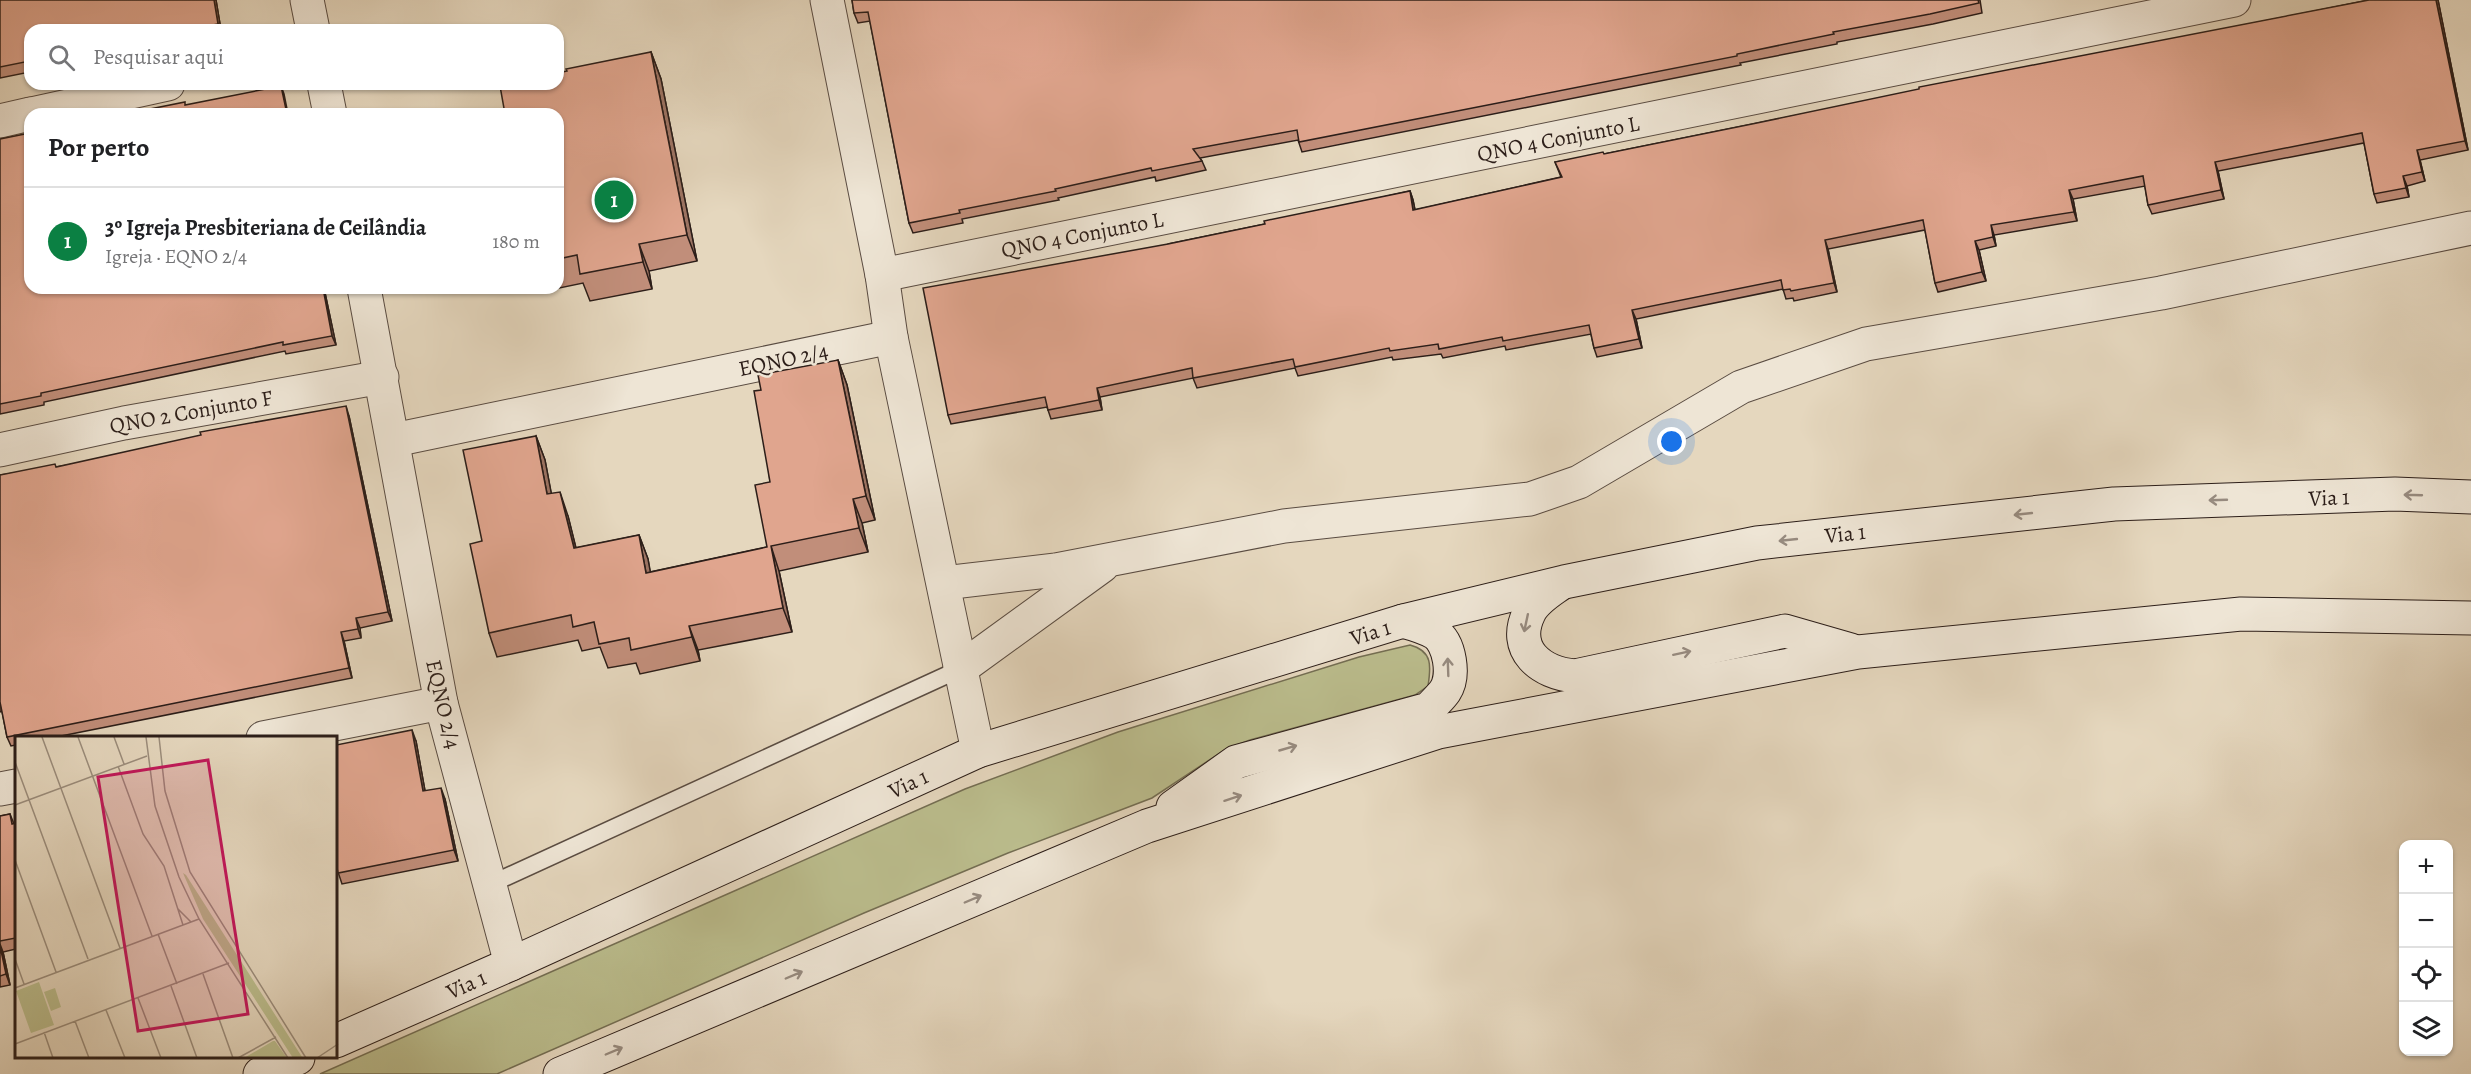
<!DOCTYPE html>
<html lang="pt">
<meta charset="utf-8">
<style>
body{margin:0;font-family:Alegreya,serif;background:#f6f6f6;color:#202124}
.controls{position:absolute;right:18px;bottom:18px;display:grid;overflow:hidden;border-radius:12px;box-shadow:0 2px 4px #0004}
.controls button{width:54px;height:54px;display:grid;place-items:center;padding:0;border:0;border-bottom:2px solid #e0e0e0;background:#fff;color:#202124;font:30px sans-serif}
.you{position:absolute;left:1672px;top:442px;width:21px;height:21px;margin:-15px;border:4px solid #fff;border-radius:50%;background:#1a73e8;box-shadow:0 0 0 9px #1a73e833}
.badge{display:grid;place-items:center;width:39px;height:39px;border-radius:50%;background:#0b8043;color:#fff;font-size:20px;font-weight:700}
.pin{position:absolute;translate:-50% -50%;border:3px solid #fff;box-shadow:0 2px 6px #0006}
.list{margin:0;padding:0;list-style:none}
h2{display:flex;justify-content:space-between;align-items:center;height:78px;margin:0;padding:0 24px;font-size:26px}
h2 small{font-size:20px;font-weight:400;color:#757577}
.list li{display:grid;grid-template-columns:39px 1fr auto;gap:18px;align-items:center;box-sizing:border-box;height:108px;padding:0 24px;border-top:2px solid #e0e0e0}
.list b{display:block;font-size:22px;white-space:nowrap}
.list p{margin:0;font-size:20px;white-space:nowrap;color:#757577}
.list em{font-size:20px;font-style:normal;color:#757577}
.icon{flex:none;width:33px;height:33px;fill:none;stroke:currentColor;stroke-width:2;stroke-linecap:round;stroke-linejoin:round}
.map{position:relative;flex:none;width:2471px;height:1074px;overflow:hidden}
.search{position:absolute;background:#fff;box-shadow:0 2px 4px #0004;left:24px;top:24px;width:540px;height:66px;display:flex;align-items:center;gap:15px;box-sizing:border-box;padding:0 21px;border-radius:18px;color:#757577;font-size:22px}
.panel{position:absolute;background:#fff;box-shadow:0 2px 4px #0004;left:24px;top:108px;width:540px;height:186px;border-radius:18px}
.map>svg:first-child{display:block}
</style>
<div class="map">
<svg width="2471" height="1074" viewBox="0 0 2471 1074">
<rect width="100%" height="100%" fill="#e5d7be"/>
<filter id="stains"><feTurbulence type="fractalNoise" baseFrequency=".00333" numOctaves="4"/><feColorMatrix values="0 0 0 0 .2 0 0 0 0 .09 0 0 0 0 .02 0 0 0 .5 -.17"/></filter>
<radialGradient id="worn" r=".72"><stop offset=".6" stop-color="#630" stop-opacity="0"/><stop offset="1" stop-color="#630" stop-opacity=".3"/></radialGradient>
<path fill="#bbbd8d" stroke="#746e53" stroke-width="1.5" d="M1410 645C1433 651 1431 667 1428 686L1415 695 1250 740 1226 749 1152 798 1008 853 864 913 497 1074H320L965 789 1118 732 1359 657Z"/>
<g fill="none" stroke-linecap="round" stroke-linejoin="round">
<defs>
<path id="service" d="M491 884 960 669"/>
<g id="minor">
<path d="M307 0 313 30"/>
<path d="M827 0 882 275 891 337 978 751"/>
<path d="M324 84 330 114"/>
<path d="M31 114 168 84"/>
<path d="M0 121 30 114"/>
<path d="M882 275 2234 0"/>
<path d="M364 288 441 703 511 964"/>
<path d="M394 440 891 337"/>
<path d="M0 450 124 423 382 377"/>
<path d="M944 583 1056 570 1284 526 1530 499 1579 482 1741 387 1866 344 2161 293 2471 228"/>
<path d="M960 669 1102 566"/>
<path d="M263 738 441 703"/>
<path d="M0 789 16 786"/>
</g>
<g id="secondary">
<path d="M1560 584C1549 592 1535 600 1529 613 1511 650 1541 673 1575 676L1785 631 1851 650"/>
<path d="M1173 807 1236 762 1429 709C1434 703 1441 697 1445 691 1455 676 1450 643 1435 633 1425 627 1414 624 1403 621"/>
<path d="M336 1041 511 964 978 751 1403 621 1564 582 1757 543 2114 504 2395 494 2471 497"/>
<path d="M260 1074 298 1058"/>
<path d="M560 1074 1147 826 1438 732 1858 652 2241 614 2471 618"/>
</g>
</defs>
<use href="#service" stroke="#5a4c42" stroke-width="19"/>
<use href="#minor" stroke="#5a4c42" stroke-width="35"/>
<use href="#secondary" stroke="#2c1e19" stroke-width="35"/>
<use href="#service" stroke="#eee5d5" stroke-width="16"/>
<use href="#minor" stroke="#eee5d5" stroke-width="33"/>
<use href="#secondary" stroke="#eee5d5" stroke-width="33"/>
</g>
<g fill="#c18e7a" stroke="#2c1e19" stroke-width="1.5">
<path d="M0 0H216L221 30H30V72L0 78Z"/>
<path d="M852 0H1980L1982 13 1933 24 1837 42V44L1740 63 1741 65 1302 152 1298 140 1200 158 1202 161 1206 170 1156 181 1155 177 1058 198 1059 200 962 219 963 223 913 233 909 223 870 21 858 23 854 13Z"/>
<path d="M2369 0H2438L2468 150 2420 160 2425 181 2407 186 2409 197 2377 203 2374 194 2364 143 2218 171 2224 199 2152 214 2148 205 2145 186 2073 199 2077 221 1994 235 1996 246 1979 250 1986 281 1938 292 1935 283 1925 230 1828 249 1837 292 1794 301 1793 298 1786 299 1783 289 1636 319 1642 348 1597 357 1594 348 1591 334 1506 350 1505 346 1443 358 1441 354 1393 360 1392 357 1298 376 1295 368 1197 388 1193 378 1100 397 1102 410 1051 419 1047 407 951 424 948 415 1168 244 1265 224 1410 191 1413 200 1415 210 1561 177 1555 162 1604 154Z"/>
<path d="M651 52 661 79 697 261 649 271 652 289 590 301 583 283 545 291 544 288H558V114Z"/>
<path d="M0 139 30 288H324L336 345 286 354 285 351 44 402V405L0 414Z"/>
<path d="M838 360 847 385 875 520 862 523 868 552 779 571 792 632 698 650 700 661 640 674 636 663 608 668 600 647 582 651 578 640 497 657 489 633 482 541 536 436 545 460 551 493 568 516 576 548 639 535 648 559 650 572 767 547 770 482 761 390Z"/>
<path d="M349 416 392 621 360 628 361 638 344 641 352 678 51 738H16V745L11 746 7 737 2 711 0 712V475L56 467Z"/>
<path d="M416 741 425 791 445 799 458 861 342 884 336 866V745Z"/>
<path d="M10 814 14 824 16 823V949L3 952 10 985 0 987V816Z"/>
</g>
<g fill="#9d7463" stroke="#2c1e19" stroke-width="1.5">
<path d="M214 0H216L221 30H220L218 24Z"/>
<path d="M2436 0H2438L2468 150 2465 141Z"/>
<path d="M651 52 661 79 697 261 687 235Z"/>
<path d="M281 86 284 94 288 114H287Z"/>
<path d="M2417 150 2420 160 2425 181 2422 172Z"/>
<path d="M2215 162 2218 171 2224 199 2221 190Z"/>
<path d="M2403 176 2407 186 2409 197 2406 188Z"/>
<path d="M2069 190 2073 199 2077 221 2074 212Z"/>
<path d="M1410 191 1413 200 1417 220 1413 210Z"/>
<path d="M1991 225 1994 235 1996 246 1993 237Z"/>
<path d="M1825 240 1828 249 1837 292 1834 283Z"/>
<path d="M1975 241 1979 250 1986 281 1982 272Z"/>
<path d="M639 244 649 271 652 289 643 262Z"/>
<path d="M323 288H324L336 345 332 336Z"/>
<path d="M1632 310 1636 319 1642 348 1639 339Z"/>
<path d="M838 360 847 385 875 520 866 496Z"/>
<path d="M1097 388 1100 397 1102 410 1099 400Z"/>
<path d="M346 406 349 416 392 621 388 612Z"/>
<path d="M536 436 545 460 556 518 547 494Z"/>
<path d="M560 492 568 516 582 573 574 548Z"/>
<path d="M853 499 862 523 868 552 859 528Z"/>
<path d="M639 535 648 559 655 597 646 573Z"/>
<path d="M771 546 779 571 792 632 783 608Z"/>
<path d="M356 618 360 628 361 638 358 629Z"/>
<path d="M689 626 698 650 700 661 692 637Z"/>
<path d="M341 632 344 641 352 678 349 668Z"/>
<path d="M412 730 416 741 427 802 423 791Z"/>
<path d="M441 788 445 799 458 861 454 850Z"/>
<path d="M0 944 3 952 10 985 6 974Z"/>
</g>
<g fill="#e0a58e" stroke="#2c1e19" stroke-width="1.5">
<path d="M0 0H214L218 24 187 30H30V61L0 67Z"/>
<path d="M852 0H1978L1979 3 1930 14 1833 32 1834 34 1737 54V56L1299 142 1297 130 1193 149 1202 161 1152 171 1151 168 1055 189 1056 191 959 210 960 213 909 223 868 12 854 13Z"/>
<path d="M2369 0H2436L2465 141 2417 150 2422 172 2403 176 2406 188 2374 194 2362 133 2215 162 2221 190 2148 205 2143 176 2069 190 2074 212 1991 225 1993 237 1975 241 1982 272 1935 283 1923 220 1825 240 1834 283 1791 291 1790 289 1783 290 1781 280 1632 310 1639 339 1594 348 1589 325 1503 341 1502 337 1439 349 1438 344 1390 351 1389 348 1295 367 1293 359 1193 378 1192 368 1097 388 1099 400 1048 410 1045 397 948 415 923 288 1168 244 1265 224 1264 221 1410 191 1413 210 1562 177 1555 162 1603 152 1604 154 1752 124 1919 89V87Z"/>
<path d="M651 52 687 235 639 244 643 262 580 274 577 255 558 259V114H505L500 86 507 84H558V73L567 71 566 69Z"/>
<path d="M281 86 287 114H125L185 102V105Z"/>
<path d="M30 133V288H323L332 336 283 345V342L41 393V396L0 404V139Z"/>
<path d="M838 360 866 496 853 499 859 528 771 546 783 608 689 626 692 637 631 650 629 638 599 644 594 622 573 627 571 615 489 633 470 544 482 541 463 450 536 436 547 494 560 492 574 548 639 535 646 573 767 547 755 485 770 482 754 391 761 390 758 375Z"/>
<path d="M346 406 388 612 356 618 358 629 341 632 349 668 7 737 0 702V475L55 464 56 467 201 435 200 432Z"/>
<path d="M412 730 423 791 441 788 454 850 338 873 336 863V745Z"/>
<path d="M10 814 12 824 16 823V938L0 941V816Z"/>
<path d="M0 946 6 974 0 976Z"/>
</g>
<defs><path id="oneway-shaft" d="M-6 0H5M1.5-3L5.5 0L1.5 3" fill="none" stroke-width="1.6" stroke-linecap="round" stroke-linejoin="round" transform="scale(1.5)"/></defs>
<g stroke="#978b80">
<use href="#oneway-shaft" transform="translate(2413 495) rotate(-178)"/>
<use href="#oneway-shaft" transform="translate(2218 500) rotate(178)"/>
<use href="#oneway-shaft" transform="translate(2023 514) rotate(174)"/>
<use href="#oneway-shaft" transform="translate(1788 540) rotate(174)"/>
<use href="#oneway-shaft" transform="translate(1526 623) rotate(102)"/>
<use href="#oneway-shaft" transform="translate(1682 653) rotate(-12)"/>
<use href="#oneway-shaft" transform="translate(1448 667) rotate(-92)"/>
<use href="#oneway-shaft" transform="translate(1288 748) rotate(-16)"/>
<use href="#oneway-shaft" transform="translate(1233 798) rotate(-18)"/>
<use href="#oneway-shaft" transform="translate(973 899) rotate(-23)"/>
<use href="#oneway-shaft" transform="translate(794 975) rotate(-23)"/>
<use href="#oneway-shaft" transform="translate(614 1051) rotate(-23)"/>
</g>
<g text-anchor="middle" stroke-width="5" stroke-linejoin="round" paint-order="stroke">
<g font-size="22" fill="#2c1e19" stroke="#eee5d5">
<text transform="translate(1558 138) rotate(-11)" y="8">QNO 4 Conjunto L</text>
<text transform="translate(1082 234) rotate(-11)" y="8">QNO 4 Conjunto L</text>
<text transform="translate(783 359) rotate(-12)" y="8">EQNO 2/4</text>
<text transform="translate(191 411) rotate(-10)" y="8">QNO 2 Conjunto F</text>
<text transform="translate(2329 497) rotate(-2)" y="8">Via 1</text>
<text transform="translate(1845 533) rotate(-6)" y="8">Via 1</text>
<text transform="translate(1370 632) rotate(-17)" y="8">Via 1</text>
<text transform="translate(444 704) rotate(77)" y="8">EQNO 2/4</text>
<text transform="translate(908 783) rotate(-25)" y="8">Via 1</text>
<text transform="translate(466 984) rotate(-24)" y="8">Via 1</text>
</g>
</g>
<g transform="translate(15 736)">
<rect width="322" height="322" fill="#e5d7be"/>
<path d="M168 137 171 139 287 321 278 322 188 183ZM24 246 39 289 16 297 1 255ZM40 252 46 271 36 275 29 256ZM260 305 272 322H229L258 305Z" fill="#bbbd8d"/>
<path fill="none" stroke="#9b8d7c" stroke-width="1.5" d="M27 1 105 212M63 1 137 200M99 1 109 28M131 1 140 70 164 141 184 183 273 322M144 1 150 55 175 136 291 322M0 26 73 223M103 30 128 98 149 130 168 189M0 69 132 20M0 124 41 236M163 173 176 186M143 198 162 248M0 223 9 248M188 238 218 322M156 250 182 322M0 252 184 183M123 262 146 322M91 274 110 322M60 285 74 322M29 296 38 322M0 308 214 227M223 322 261 301M302 322 323 308"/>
<path fill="#c2185b" fill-opacity="0.15" stroke="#c2185b" stroke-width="3" d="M193 24 233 278 123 295 83 41Z"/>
<rect width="322" height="322" fill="none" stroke="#2c1e19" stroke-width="3"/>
</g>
<rect width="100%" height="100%" filter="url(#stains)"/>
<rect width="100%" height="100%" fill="url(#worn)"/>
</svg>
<div class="controls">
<button>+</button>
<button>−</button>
<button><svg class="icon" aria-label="locate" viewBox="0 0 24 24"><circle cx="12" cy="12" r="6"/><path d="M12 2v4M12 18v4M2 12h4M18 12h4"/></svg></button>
<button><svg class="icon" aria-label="layers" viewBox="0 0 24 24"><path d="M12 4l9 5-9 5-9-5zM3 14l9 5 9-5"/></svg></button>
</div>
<div class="you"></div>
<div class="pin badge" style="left:614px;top:200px">1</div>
<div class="search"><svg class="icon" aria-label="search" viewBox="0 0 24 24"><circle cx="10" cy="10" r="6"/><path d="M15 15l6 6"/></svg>Pesquisar aqui</div>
<section class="panel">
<h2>Por perto<small></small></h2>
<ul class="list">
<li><span class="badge">1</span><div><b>3º Igreja Presbiteriana de Ceilândia</b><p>Igreja · EQNO 2/4</p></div><em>180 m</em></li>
</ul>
</section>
</div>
